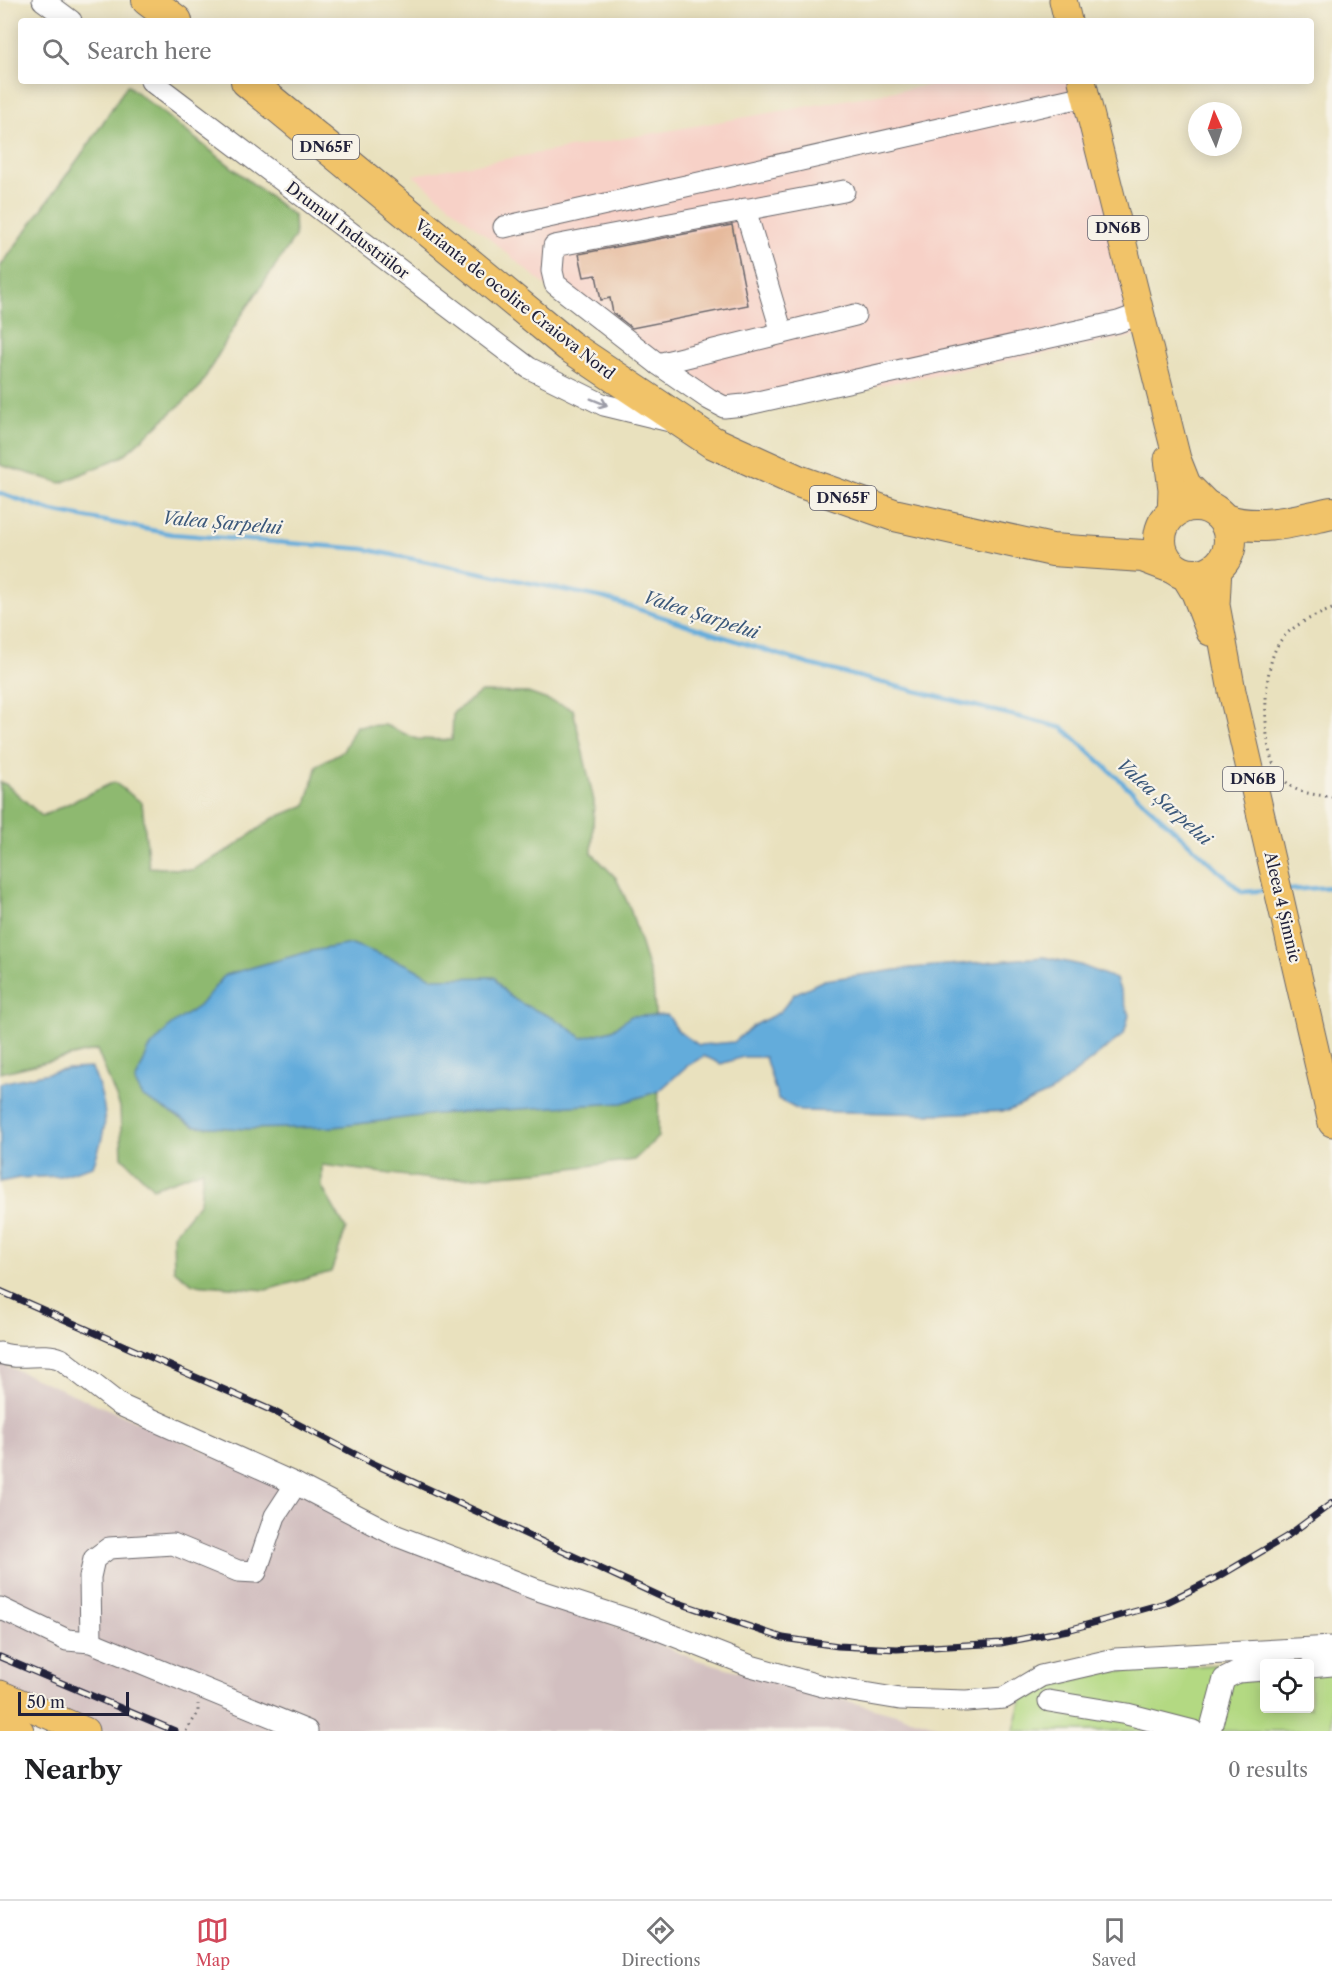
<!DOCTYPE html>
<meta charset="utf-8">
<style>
body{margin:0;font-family:"Libre Caslon Text",serif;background:#f6f6f6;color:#202124}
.controls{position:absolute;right:18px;bottom:18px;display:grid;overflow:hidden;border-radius:6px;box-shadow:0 3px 15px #0003}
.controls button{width:54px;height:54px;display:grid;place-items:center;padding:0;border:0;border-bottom:2px solid #e0e0e0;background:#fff;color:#202124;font:30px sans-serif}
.compass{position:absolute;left:1188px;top:102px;width:54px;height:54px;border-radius:50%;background:#fff;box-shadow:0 3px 15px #0003;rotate:357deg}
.scale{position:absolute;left:18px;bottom:15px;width:111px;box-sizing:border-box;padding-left:6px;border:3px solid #22223b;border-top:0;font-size:16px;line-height:21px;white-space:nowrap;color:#22223b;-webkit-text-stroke:4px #f7f3e8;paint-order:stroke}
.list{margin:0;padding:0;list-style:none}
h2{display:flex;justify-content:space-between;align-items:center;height:78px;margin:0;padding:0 24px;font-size:26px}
h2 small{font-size:20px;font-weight:400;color:#757577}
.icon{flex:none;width:33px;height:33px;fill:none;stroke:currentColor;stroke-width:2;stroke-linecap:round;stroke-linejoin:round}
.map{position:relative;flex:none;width:1332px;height:1731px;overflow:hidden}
.search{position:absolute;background:#fff;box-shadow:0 3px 15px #0003;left:18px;right:18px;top:18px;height:66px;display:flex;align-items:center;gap:15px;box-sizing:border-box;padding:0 21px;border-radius:6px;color:#757577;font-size:22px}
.sheet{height:168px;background:#fff}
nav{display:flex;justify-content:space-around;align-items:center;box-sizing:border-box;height:84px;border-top:2px solid #e0e0e0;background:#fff;font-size:16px;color:#757577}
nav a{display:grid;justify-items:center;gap:3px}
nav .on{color:#d1495b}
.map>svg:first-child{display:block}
</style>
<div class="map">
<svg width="1332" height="1731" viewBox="0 0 1332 1731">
<rect width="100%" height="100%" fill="#f7f3e8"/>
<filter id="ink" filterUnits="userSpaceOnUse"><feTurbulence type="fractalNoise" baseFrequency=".0167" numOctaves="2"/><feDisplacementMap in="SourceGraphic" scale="12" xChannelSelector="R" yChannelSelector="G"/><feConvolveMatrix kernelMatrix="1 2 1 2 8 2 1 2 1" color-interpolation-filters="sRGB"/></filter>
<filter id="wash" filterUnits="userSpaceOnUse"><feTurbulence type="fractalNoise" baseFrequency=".008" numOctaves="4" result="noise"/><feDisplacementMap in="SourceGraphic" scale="24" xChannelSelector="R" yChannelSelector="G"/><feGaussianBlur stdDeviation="1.35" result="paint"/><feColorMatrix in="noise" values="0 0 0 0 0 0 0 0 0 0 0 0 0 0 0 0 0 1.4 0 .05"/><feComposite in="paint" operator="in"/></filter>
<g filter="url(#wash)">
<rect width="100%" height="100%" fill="#e9e1be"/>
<path fill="#f7d1c7" d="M953 81H1077L1137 336 732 413 606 336 413 175Z"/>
<path fill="#d2bfc0" d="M0 1363 694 1659 958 1731H103L0 1688Z"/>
<path fill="#b3d982" stroke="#6a7e5e" stroke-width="1.5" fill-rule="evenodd" d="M1332 1658V1731H1014L1022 1698 1051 1685 1112 1671ZM1264 1664H1310V1708H1264Z"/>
<g fill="#8eb970" stroke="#586e56" stroke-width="1.5">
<path d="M127 85 294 216 295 237 239 319 199 388 123 456 61 483 0 465V267L91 141Z"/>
<path d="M481 692 528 693 573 709 594 801 592 853 616 878 630 908 653 984 659 1066 658 1137 634 1160 548 1171 438 1180 322 1165V1187L346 1229 331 1272 266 1290 193 1284 174 1270 173 1235 200 1202 203 1170 153 1188 122 1157 120 1107 97 1050 0 1073V782L7 785 42 816 114 782 142 803 149 867 192 870 232 848 272 819 306 805 317 765 343 751 356 726 385 725 417 739 452 740 453 713Z"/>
</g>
<g fill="#64acdb" stroke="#43678b" stroke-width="1.5">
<path d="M352 944 408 965 432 978 495 977C506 1002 532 1007 555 1019 565 1024 573 1031 582 1038L612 1030 631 1016 668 1015 678 1031 699 1045 734 1042 753 1026 780 1012 794 994 824 980 911 968 1044 957 1080 965 1116 979 1129 1015 1124 1034 1051 1092 1008 1111 936 1114 800 1111 778 1099 765 1057H743L721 1064 704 1056 687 1066 659 1091 622 1103 436 1114 334 1127 246 1129 194 1126 143 1097 135 1082 149 1049 171 1025 199 1006 225 975 311 951Z"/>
<path d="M92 1068C109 1110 109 1124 93 1166L60 1176 19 1178 0 1182V1083L68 1069Z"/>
</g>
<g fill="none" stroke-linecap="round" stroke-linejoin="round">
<g stroke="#64acdb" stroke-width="4.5">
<path d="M0 493 52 511 172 534 364 549 604 598 808 664 1063 728 1242 892 1269 890"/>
<path d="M1287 890 1332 887"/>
</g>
</g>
<g id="blocks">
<path fill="#e6ba9c" d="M732 225 748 305 632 328 613 313 610 298 601 300 596 275 584 277 579 254Z"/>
</g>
</g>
<g filter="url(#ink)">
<use href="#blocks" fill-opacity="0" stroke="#686569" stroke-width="1.5"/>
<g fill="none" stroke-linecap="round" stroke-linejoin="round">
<defs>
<g id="minor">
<path d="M43 0 71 21"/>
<path d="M151 81 529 368 604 405 670 421"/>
<path d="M844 191 554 246 552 271 555 284 658 364 709 399 724 407 744 405 1118 322 1140 314"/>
<path d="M745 209 782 333"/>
<path d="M504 227 1085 96"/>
<path d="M658 364 855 315"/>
<path d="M0 1353C20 1361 42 1351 61 1359L120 1405 296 1484 397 1536 535 1589 649 1626 751 1666 822 1686 900 1699 966 1701 1004 1698 1041 1676 1115 1659 1332 1647"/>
<path d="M0 1608 67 1640 91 1642 307 1731"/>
<path d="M91 1642 90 1577 94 1559 109 1548 173 1544 238 1571 256 1572 275 1516 296 1484"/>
<path d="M1310 1667 1332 1665"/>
<path d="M1049 1701 1127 1714 1193 1731"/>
<path d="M1210 1731 1224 1679 1238 1672 1264 1670"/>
</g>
<g id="major">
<path d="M1063 0 1068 21"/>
<path d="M1082 81 1177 459 1187 484 1210 507"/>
<path d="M1168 459 1172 489 1171 514"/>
<path d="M1218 568 1216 605 1232 691 1332 1123"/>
<path d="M1183 573 1195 593 1210 632"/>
<path d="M0 1694 85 1731"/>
<path d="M0 1722 20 1731"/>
</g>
<g id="highway">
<path d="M148 0 176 21"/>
<path d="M247 81 569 346 712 442 798 481 894 515 1052 550 1143 556 1172 567"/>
<circle cx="1195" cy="540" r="35"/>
<path d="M1225 520C1259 532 1298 520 1332 513"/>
</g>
</defs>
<use href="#minor" stroke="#686569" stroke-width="23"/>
<use href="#major" stroke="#686569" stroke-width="29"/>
<use href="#highway" stroke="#686569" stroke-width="34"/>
<g stroke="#686569" stroke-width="3" stroke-dasharray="1.5 4.5" stroke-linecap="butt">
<path d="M1332 609C1312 617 1291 625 1279 643 1263 667 1263 730 1271 757 1274 768 1282 780 1292 787 1302 794 1320 795 1332 797"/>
<path d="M186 1731 198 1713V1704"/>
</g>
<use href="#minor" stroke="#fff" stroke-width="21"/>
<use href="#major" stroke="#f1c369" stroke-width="27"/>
<use href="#highway" stroke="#f1c369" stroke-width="32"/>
<defs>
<g id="rail">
<path d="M0 1291 275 1412 372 1463 664 1598 783 1638 838 1646 897 1649 1001 1643 1068 1630 1165 1603 1218 1577 1286 1537 1332 1503"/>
<path d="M0 1657 175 1731"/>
</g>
</defs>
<use href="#rail" stroke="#22223b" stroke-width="7"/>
<use href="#rail" stroke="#f7f3e8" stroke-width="4.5" stroke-dasharray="14" stroke-linecap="butt"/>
</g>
<defs><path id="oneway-shaft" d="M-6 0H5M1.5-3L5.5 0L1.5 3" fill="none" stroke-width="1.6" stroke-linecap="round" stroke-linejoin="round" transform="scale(1.5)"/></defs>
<use stroke="#9c9ca7" href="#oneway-shaft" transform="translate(599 402) rotate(22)"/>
</g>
<g text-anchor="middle" stroke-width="4.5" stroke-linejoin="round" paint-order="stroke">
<g fill="#f7f3e8" stroke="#62616f" stroke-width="1.5">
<rect x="293" y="135" width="66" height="24" rx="4.5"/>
<rect x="1088" y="216" width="60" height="24" rx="4.5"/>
<rect x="810" y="486" width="66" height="24" rx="4.5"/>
<rect x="1223" y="767" width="60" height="24" rx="4.5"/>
</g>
<g font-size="15" font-weight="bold" fill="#22223b">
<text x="326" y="152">DN65F</text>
<text x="1118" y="233">DN6B</text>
<text x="843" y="503">DN65F</text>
<text x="1253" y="784">DN6B</text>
</g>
<g font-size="16" fill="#22223b" stroke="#f7f3e8">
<text transform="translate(348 230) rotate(37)" y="6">Drumul Industriilor</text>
<text transform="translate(515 299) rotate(38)" y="6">Varianta de ocolire Craiova Nord</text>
<text transform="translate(1283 907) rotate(77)" y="6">Aleea 4 Șimnic</text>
</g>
<g font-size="18" font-style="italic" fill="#3c597b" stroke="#f7f3e8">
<text transform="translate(222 523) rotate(5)" y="6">Valea Șarpelui</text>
<text transform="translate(701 615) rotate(18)" y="6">Valea Șarpelui</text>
<text transform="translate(1164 802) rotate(42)" y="6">Valea Șarpelui</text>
</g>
</g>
</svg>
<div class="controls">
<button><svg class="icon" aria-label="locate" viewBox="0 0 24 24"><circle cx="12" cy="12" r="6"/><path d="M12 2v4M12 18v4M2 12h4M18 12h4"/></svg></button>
</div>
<svg class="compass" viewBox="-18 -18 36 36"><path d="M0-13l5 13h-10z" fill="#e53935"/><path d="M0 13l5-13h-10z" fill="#757577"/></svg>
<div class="scale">50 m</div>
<div class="search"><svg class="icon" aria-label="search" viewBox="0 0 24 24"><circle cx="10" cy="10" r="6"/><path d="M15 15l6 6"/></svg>Search here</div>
</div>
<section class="sheet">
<h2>Nearby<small>0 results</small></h2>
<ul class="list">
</ul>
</section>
<nav>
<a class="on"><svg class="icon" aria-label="map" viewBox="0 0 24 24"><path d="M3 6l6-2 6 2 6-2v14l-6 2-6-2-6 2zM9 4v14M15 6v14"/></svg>Map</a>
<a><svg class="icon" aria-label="directions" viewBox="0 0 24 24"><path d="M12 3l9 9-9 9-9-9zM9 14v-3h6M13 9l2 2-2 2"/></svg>Directions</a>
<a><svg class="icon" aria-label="saved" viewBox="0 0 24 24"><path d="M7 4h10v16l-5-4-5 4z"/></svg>Saved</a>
</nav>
